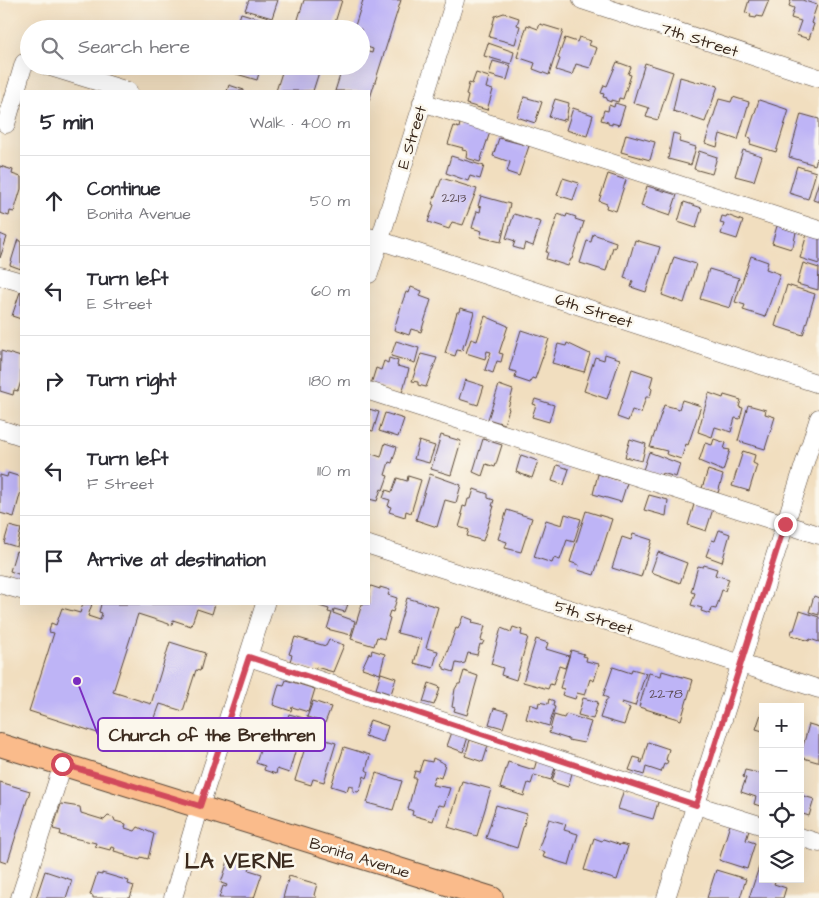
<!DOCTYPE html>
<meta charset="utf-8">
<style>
body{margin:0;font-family:"Architects Daughter",sans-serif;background:#f2f2f3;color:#2b2b33}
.controls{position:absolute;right:15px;bottom:15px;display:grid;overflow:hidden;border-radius:0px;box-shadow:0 5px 20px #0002}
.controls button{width:45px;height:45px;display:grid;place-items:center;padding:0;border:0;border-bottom:1px solid #e1e1e2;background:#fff;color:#2b2b33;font:25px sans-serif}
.stop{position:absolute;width:15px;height:15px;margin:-11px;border:4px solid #d1495b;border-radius:50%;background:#fff}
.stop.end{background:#d1495b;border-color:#fff;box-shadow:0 1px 5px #0008}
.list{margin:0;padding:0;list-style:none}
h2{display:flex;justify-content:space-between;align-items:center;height:65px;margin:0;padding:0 20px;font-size:21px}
h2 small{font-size:16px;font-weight:400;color:#7c7c81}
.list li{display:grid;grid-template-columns:32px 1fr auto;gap:15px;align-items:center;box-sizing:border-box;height:90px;padding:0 20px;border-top:1px solid #e1e1e2}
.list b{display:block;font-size:19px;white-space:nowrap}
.list p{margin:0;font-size:16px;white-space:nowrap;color:#7c7c81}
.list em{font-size:16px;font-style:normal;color:#7c7c81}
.icon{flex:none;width:28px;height:28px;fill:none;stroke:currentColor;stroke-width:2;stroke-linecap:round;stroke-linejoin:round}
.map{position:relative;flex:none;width:819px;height:898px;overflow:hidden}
.search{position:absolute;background:#fff;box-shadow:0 5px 20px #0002;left:20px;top:20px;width:350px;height:55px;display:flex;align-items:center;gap:12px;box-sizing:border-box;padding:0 18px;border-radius:28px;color:#7c7c81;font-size:19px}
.panel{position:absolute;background:#fff;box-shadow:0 5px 20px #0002;left:20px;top:90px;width:350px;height:515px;border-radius:0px}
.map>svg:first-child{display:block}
</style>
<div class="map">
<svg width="819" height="898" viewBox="0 0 819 898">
<rect width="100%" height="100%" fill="#fbf7ec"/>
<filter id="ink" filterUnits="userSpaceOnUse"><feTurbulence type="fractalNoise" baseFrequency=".02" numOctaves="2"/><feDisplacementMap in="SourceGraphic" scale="10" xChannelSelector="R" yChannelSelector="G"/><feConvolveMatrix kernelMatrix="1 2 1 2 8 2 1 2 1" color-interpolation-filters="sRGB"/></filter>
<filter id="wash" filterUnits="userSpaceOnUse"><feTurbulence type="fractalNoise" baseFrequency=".0096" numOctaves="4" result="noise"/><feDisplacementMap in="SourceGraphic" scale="20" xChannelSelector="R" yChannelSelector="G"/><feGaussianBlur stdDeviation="1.12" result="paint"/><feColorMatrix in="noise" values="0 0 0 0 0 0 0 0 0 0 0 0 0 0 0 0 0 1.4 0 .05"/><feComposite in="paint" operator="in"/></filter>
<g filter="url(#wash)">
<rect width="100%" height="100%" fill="#f1debf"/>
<g id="blocks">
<g fill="#beb4f6">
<path d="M249 0H278L272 18 245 10Z"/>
<path d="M304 0H342L333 29H295Z"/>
<path d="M363 0H401L369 101V91H335L343 66H361V50L372 53 373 49 361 45V29H354Z"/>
<path d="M749 0H769L762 17 757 16 756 18 750 17 751 14 745 13Z"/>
<path d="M791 0H802L817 5 811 23 814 24 809 39 796 35 801 21 791 18 794 8 789 6Z"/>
<path d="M241 13 291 28V29H236Z"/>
<path d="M504 13 519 18 517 25 520 26 515 44 489 37 495 16Z"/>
<path d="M540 24 563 31 549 75 533 69 535 63 517 57 527 25 538 29Z"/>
<path d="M579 37 591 41 589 45 597 48 590 68 576 64 572 75 556 70 560 59 558 58 565 38 577 42Z"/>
<path d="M488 43 514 52 511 64 484 56Z"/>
<path d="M493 61 511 66 507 80 489 75Z"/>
<path d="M617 62 631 67 628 74 631 75 623 99 619 98 618 102 611 100V102L606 100 607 98 603 97 604 94 601 93 604 85 607 86Z"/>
<path d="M645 63 673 72 658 120 646 117 649 108 633 103Z"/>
<path d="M224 66H261L257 80 223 70Z"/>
<path d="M284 66H321L313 91H276Z"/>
<path d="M476 73 489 77 486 88 493 90 487 110 466 104 468 96 466 95 469 83 472 84Z"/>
<path d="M680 77 701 83 702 81 718 86 705 122 673 111Z"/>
<path d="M229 85 244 90V91H227Z"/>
<path d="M524 97 542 102 535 123 517 117Z"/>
<path d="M733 97 749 102 738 140 720 134 717 147 705 143 719 99 731 102Z"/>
<path d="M555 99 569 103 566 120 564 119 563 121 549 117Z"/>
<path d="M759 100 789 110 776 152 750 144 751 138 747 137Z"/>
<path d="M615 103 625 106 619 125 612 123V125L608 124V122L601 120 604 110 608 111 609 105 614 107Z"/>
<path d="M573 108 593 115 587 136 566 130Z"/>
<path d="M801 114 819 119V159L817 158 815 165 789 157Z"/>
<path d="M460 123 490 132 480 162 466 158 467 151 462 150 463 148 448 144 454 126 459 128Z"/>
<path d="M673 133 680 135 679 142 696 147 691 165 668 159Z"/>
<path d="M626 134 655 142 650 160 621 152Z"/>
<path d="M499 138 529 146 519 176 507 172 510 162 493 156Z"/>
<path d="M743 150 762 156 754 181 735 176Z"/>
<path d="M699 151 717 157 712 174 694 169Z"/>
<path d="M451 156 484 166 480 179 470 176 468 181 446 173Z"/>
<path d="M0 166 13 170 12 174 21 177V189L14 212 10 211 9 216 0 213Z"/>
<path d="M797 166 816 172 808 199 789 193Z"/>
<path d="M608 174 626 180 616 211 606 208 607 204 599 201Z"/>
<path d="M442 178 477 189 463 225 452 222 449 229 428 222 434 205 432 204Z"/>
<path d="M563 178 579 183 573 200 557 195Z"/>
<path d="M819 181V202L813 200Z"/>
<path d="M647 186 677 195 670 216 641 206Z"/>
<path d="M481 196 510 204 501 242 480 237 482 231 472 228 477 211 480 212 481 207 478 206Z"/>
<path d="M684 202 702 208 696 228 678 222Z"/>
<path d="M514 214 541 222 533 246 525 243 523 250 513 247 515 241 506 238Z"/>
<path d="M558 214 566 217 567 214 576 217 575 219 584 222 572 259H571L568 266 546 259 548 252H546Z"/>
<path d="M727 215 743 221 737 239 721 234 724 224 720 223 722 216 726 217Z"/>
<path d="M777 226 796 232 793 247H791V249L772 243Z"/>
<path d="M0 234 7 237 0 258Z"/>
<path d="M593 234 616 242 615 248 613 247 606 271 580 263 587 241 591 242Z"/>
<path d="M807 234 819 238V264L800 258Z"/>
<path d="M18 239 21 241V269L10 265Z"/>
<path d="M635 240 660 247 646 292 631 287 633 281 624 278Z"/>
<path d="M751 256 768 262 766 269 780 274 765 317 743 310 745 305 735 302Z"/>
<path d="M674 257 696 264 684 303 662 295Z"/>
<path d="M803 263 819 268 818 290 797 284Z"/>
<path d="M709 269 739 278 730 308 700 299Z"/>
<path d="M787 285 815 294 803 335 775 326Z"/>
<path d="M411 287 422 291 420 296 431 300 421 332 411 329 409 335 394 330 402 303 406 292 409 293Z"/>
<path d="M21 289V319L12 316Z"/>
<path d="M460 308 474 312 465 345 464 344 462 351 457 350 455 356 445 353 457 312H459Z"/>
<path d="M485 316 508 326 499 353 503 354 501 362 497 361 493 373 485 370 491 352 487 351 485 359 466 353 471 339 477 341Z"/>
<path d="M521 330 549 339 535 379 532 378 530 383 515 378 516 372 509 370Z"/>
<path d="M396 341 419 348 415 363 391 356Z"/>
<path d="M567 343 590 354 584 372 552 363 558 344 566 346Z"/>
<path d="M1 351 21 357V381L18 391 14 390 13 395 0 391Z"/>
<path d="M421 354 437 358 426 387 418 385V382L412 381Z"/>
<path d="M605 354 620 359 607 399 584 391 595 357 604 360Z"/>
<path d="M389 358 398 361 397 366 409 369 402 393 371 384 376 368 381 370 384 361 388 363Z"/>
<path d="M632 369 653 376 650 387 652 389 650 397H646L641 413 632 410 628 421 617 417Z"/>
<path d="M465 380 484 386 478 405 459 399Z"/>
<path d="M499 385 513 390 508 408 509 409 504 424 488 419Z"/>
<path d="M709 393 723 398 724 395 741 400 739 407 743 408 740 419 735 418 731 432 715 427 712 437 698 432Z"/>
<path d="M535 399 554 405 549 422 532 417 536 405 533 404Z"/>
<path d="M682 400 701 406 688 445 686 444 681 459 666 454 667 451 650 447 664 405 679 409Z"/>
<path d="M748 405 766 410 765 414 775 417 765 449 738 441Z"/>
<path d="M369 409 379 412 373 431 369 430Z"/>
<path d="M385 413 404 419 398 437 379 431Z"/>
<path d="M441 435 461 441 451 475 431 469Z"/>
<path d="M483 439 502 445 495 467 486 464 482 476 473 472Z"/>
<path d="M630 439 646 444 642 461 625 457Z"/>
<path d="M714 439 726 443 724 449 730 450 723 471 699 461 705 443 712 445Z"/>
<path d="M419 441 435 446 429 463 414 459Z"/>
<path d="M385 443 397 447 392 463 389 462 385 475 388 476 383 490 381 489 377 501 369 499V453L381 457Z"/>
<path d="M743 451 755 455 753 463 757 465 749 491 732 486Z"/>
<path d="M649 452 680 464 676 477 662 473 661 476 643 470Z"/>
<path d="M521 455 538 461 532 478 516 472Z"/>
<path d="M557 465 569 469 564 485 552 481Z"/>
<path d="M708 470 723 475 718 493 702 488Z"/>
<path d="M8 473 21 477V491L14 517 0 513V475L7 477Z"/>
<path d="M430 474 461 485 456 503 445 500 437 527 416 520Z"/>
<path d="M598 474 627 483 621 502 593 494Z"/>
<path d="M408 476 421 480 411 513 406 511 405 517 389 512 391 507 388 506 390 500 383 498 386 490 392 492 397 478 407 481Z"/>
<path d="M474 489 488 494V498L494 500 492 506H494L483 541 467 536 469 530 459 527 463 514H461L463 506 466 507 468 499H471Z"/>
<path d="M649 495 668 500 666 516 644 510Z"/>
<path d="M695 501 714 506 706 531 688 525Z"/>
<path d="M507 510 532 518 521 552 505 548 507 542 498 539Z"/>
<path d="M586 511 612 519 594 575 578 570 579 565 570 562Z"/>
<path d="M565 514 581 519 574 542 567 540 560 560 554 558 552 563 534 557 546 520 562 525Z"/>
<path d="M9 526 21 529 17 547 4 543Z"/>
<path d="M719 530 730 534 722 562 706 556 712 540 715 541Z"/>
<path d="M633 534 652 540 641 577 612 568 622 537 631 540Z"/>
<path d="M16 551 21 553V575L10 571Z"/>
<path d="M658 552 687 563 680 583 651 572Z"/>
<path d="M704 565 717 569 715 575 729 579 725 591 722 590 716 609 711 608 710 614 701 611 702 608 691 605 695 593 691 592 698 566 703 567Z"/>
<path d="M371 586 380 589V587L390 590 388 595 397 598 393 612 390 611 388 617 390 618 384 639 377 637 374 646 351 639 362 604H369V592Z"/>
<path d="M814 596 819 598V615L809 612Z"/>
<path d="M407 598 438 607 426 648 438 651 433 668 414 663 421 639 397 633Z"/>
<path d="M83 604H92L88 616 100 620 102 613 99 612 101 604H215L212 614 197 609 191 626 173 620 172 625 138 614 113 692 151 704 170 642 205 653 200 671 196 670 183 711 160 704 144 748 115 739 114 742 109 740 110 737 29 711 54 633 49 632 51 623 56 625 62 608 80 613Z"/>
<path d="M320 604H348L345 612 334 609 333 613 355 621 351 635 327 629 332 613 328 612 329 609 319 606Z"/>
<path d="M800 611 819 617V642L810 639 809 641 791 635 792 630H794Z"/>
<path d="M463 616 473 620 472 623 485 626 481 640 484 641 482 645 480 644 477 655 468 653 465 663 461 664 456 663 454 672 444 669V667L442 666 456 628 458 629Z"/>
<path d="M513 627 522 630 521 635 528 637 516 680 501 675 503 668 491 664 501 628 511 632Z"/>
<path d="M295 637 322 645 326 646 329 640 344 645 333 672 316 667 315 671 290 661 292 655 289 654Z"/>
<path d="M536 639 548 643 546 649 569 656 565 668 559 666 553 685 550 684 548 689 523 682Z"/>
<path d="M372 650 385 654 380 674 362 668 369 653 371 654Z"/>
<path d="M571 650 584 654 583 656 587 657 586 661 599 664 594 681 590 679 585 695 577 693 575 699 562 695 564 689 560 688Z"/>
<path d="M613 667 631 673 632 669 646 673 635 706 622 702 621 704 630 708 624 725 600 718 606 700H608V698L603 696Z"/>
<path d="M464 671 478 676 467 715 454 711 455 708 452 707 455 689 458 684H460Z"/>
<path d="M662 671 693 680 681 720 639 707 649 673 661 676Z"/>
<path d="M381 673 396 678 391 694 376 689Z"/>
<path d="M286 680 315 689 308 712 292 707 291 711 273 705 279 684 284 685Z"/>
<path d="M429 683 440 687 439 689H440L434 705 423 702Z"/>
<path d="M583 698 598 702 593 719 578 715Z"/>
<path d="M549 699 554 701 553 706 555 707 549 726 526 719 530 704 538 707 539 702 548 704Z"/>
<path d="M313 701 331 707 325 723 307 717Z"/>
<path d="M494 708 508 712 503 728 489 724Z"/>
<path d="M763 708V731L756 729Z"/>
<path d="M289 714 303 718 299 732 284 728Z"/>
<path d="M566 714 591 722 584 743 568 740V739L549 733 554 715 564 718Z"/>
<path d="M370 720 388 726 383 742 365 736Z"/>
<path d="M809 724 819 727V762H817L800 757Z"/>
<path d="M452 732 468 737 463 752 447 746Z"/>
<path d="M309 735 336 743 324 782 313 779 311 785 295 780Z"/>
<path d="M276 740 278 741 279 740 297 745 289 773 277 769 276 774 264 770 265 766 256 763 263 741 274 745Z"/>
<path d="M470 740 488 746 483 762 465 756Z"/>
<path d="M648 742 669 749 666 760 668 761 666 765 664 764 661 772 646 767 644 775 629 770 634 757 641 759 640 762 642 763Z"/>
<path d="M344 747 370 755 366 770 369 772 367 778 364 776 360 790 358 792 353 791V786L349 785 347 791 331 786Z"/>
<path d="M433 758 445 764 441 778 435 776 432 785 450 788 444 806 438 805 433 821 412 815 413 811 408 809 416 778H413L415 771 419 772 423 760 432 762Z"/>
<path d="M537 759 556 765 551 780 534 775 531 784 528 783 524 796 500 788 508 762 534 770Z"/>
<path d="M557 765 573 770 568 787 552 782Z"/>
<path d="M745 770 763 774V807L754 804 756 797 741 792 746 778 743 777Z"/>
<path d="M376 773 402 781 393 810 367 803Z"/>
<path d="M462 781 491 789 477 836 448 827Z"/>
<path d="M0 782 30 791 8 861 6 863 0 861Z"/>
<path d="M624 789 659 799 653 819 618 809Z"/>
<path d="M800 795 814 799 809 816 800 813Z"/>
<path d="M61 804 80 807 81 813 104 820 108 816 114 818 115 821 126 824 125 828 135 831 138 827 154 834 148 859 141 857 140 860 125 856V854L114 851 115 848 111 847 110 850 95 846 96 843 60 835 61 831 53 829Z"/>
<path d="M496 805 527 814 517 848 486 838Z"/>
<path d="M732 818 751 824 746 840 755 843 747 869 719 860Z"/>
<path d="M549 819 566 824 564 830 578 834 569 865 543 857 545 852 538 850Z"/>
<path d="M594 838 602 841 603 839 618 844 619 846 620 844 628 846 617 880 584 870Z"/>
<path d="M229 858 251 865 249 870 262 874 254 898H219L223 886 226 887 227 885 221 883Z"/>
<path d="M759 867 763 868V879H776L774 884 786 888 783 898H749Z"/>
<path d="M716 870 746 879 740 898H707Z"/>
<path d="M45 871 72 880 66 898H36Z"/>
<path d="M102 873 129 881 128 884 134 886 130 898H93V896L90 895 97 874 102 875Z"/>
<path d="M289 876 317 884 314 895 316 896V898H283Z"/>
</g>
</g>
</g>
<g filter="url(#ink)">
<use href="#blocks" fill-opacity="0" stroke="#564536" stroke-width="1"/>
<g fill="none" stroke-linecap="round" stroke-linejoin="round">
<defs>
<g id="minor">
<path d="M582 0 819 78"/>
<path d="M47 66 128 91"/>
<path d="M422 102 819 230"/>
<path d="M6 124 24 63 29 62"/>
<path d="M369 237 819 384"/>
<path d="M369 274 455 0"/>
<path d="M0 276 21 282"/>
<path d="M369 391 819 535"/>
<path d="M0 429 21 436"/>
<path d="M369 545 819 689"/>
<path d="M0 584 21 590"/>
<path d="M249 657 696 805 763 826"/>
<path d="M800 837 819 843"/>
<path d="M20 898 63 764"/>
<path d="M173 898 200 806 265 604"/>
<path d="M666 898 819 418"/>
</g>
<path id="major" d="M0 745 492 898"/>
</defs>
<use href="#minor" stroke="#564536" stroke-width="19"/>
<use href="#major" stroke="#564536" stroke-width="24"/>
<use href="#minor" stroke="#fff" stroke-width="18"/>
<use href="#major" stroke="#fabb8b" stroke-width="22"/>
</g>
</g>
<g fill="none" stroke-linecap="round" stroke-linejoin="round" filter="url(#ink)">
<path stroke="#d1495b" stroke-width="6" d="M62 764 200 806 249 657 696 805 785 524"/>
</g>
<g text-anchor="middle" stroke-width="5" stroke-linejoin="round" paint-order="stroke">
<g font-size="14" fill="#5c4c54">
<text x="454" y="202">2213</text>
<text x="666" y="698">2278</text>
</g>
<g font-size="16" fill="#3b2a1e" stroke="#fbf7ec">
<text transform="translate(700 39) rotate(18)" y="6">7th Street</text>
<text transform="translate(411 137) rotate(-73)" y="6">E Street</text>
<text transform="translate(594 310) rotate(18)" y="6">6th Street</text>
<text transform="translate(594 617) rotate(18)" y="6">5th Street</text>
<text transform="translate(360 857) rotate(17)" y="6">Bonita Avenue</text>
</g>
<g font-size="21" font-weight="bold" letter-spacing="1" fill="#3b2a1e" stroke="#fbf7ec">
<text x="240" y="868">LA VERNE</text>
</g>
</g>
<path fill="none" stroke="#7b2cbf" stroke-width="2" d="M77 681L98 735"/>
<circle fill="#7b2cbf" stroke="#fbf7ec" stroke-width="2" cx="77" cy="681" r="5"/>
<rect fill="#fbf7ec" stroke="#7b2cbf" stroke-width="2" x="98" y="718" width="227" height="33" rx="5"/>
<g font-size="18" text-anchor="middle" font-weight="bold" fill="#3b2a1e">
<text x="212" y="741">Church of the Brethren</text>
</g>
</svg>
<div class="controls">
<button>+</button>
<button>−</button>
<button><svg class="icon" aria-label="locate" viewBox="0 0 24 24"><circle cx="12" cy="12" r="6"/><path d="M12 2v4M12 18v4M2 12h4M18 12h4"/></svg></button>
<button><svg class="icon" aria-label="layers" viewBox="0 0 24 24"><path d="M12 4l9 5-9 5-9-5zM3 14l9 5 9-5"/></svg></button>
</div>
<div class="stop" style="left:62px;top:764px"></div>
<div class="stop end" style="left:785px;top:524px"></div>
<div class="search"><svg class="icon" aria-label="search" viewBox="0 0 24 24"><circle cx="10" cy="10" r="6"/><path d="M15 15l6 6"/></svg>Search here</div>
<section class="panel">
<h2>5 min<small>Walk · 400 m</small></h2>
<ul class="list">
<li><svg class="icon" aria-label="ahead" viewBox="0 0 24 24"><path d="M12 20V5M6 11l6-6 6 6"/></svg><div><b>Continue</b><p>Bonita Avenue</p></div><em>50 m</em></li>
<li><svg class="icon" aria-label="left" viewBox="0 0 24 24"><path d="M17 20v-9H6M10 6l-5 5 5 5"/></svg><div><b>Turn left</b><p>E Street</p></div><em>60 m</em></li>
<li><svg class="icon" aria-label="right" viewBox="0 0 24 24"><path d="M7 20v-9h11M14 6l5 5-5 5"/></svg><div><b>Turn right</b></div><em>180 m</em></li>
<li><svg class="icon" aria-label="left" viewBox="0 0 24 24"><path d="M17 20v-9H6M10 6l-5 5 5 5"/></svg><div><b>Turn left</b><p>F Street</p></div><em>110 m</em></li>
<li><svg class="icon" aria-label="arrive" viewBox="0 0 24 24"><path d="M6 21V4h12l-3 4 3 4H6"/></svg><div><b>Arrive at destination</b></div></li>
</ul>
</section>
</div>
